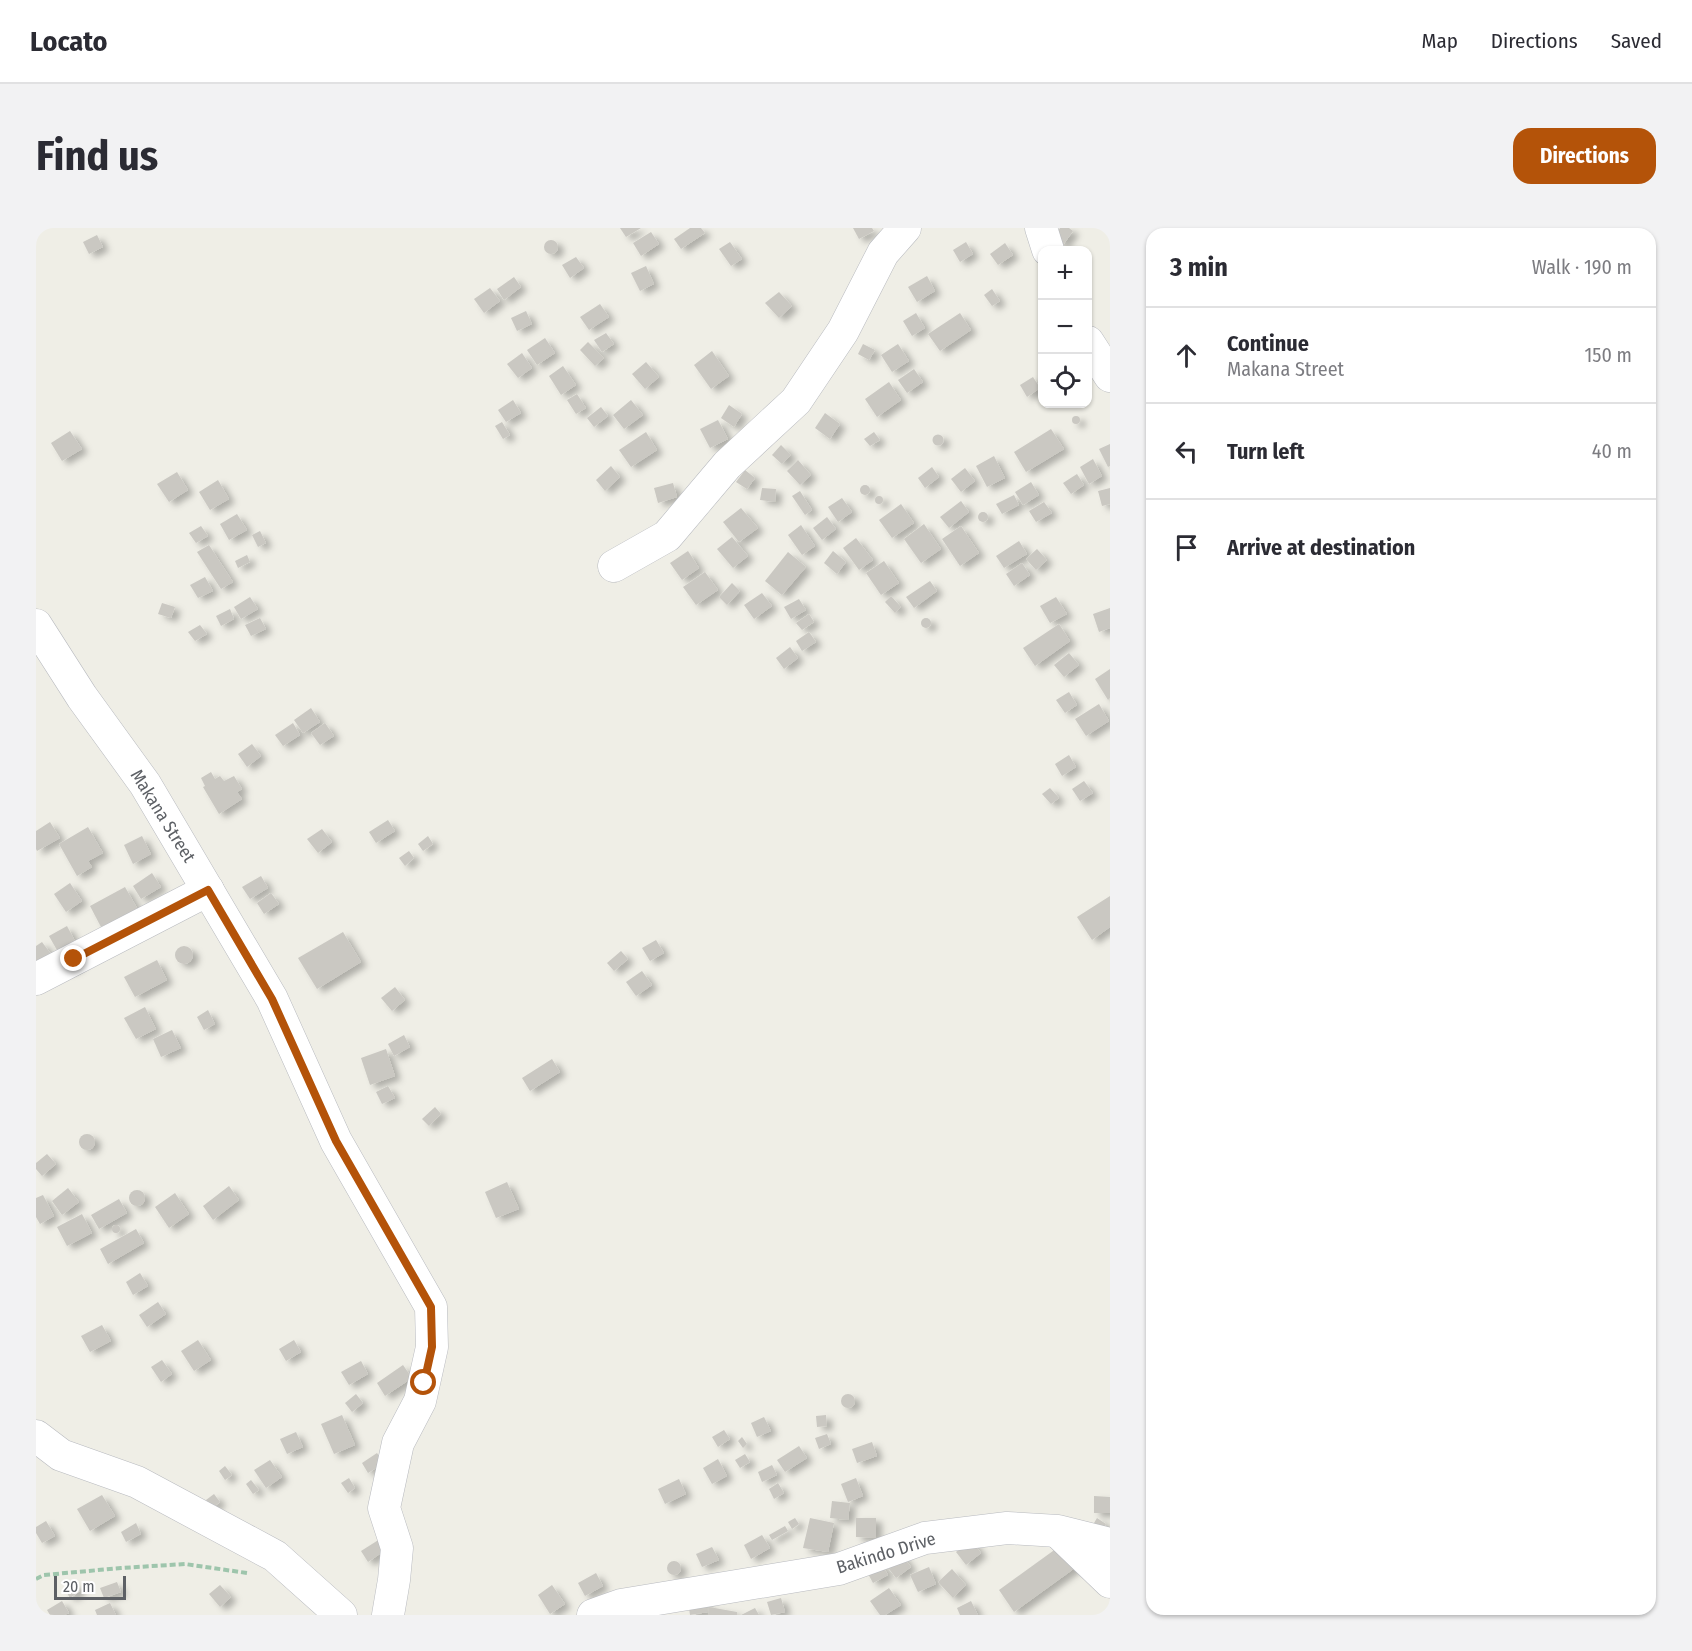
<!DOCTYPE html>
<meta charset="utf-8">
<style>
body{margin:0;font-family:"Fira Sans Condensed",sans-serif;background:#f2f2f3;color:#2b2b33}
.controls{position:absolute;right:18px;top:18px;display:grid;overflow:hidden;border-radius:12px;box-shadow:0 2px 4px #0004}
.controls button{width:54px;height:54px;display:grid;place-items:center;padding:0;border:0;border-bottom:2px solid #e1e1e2;background:#fff;color:#2b2b33;font:30px sans-serif}
.scale{position:absolute;left:18px;bottom:15px;width:72px;box-sizing:border-box;padding-left:6px;border:3px solid #5d6065;border-top:0;font-size:16px;line-height:21px;white-space:nowrap;color:#5d6065;-webkit-text-stroke:4px #fff;paint-order:stroke}
.stop{position:absolute;width:18px;height:18px;margin:-14px;border:4px solid #b45309;border-radius:50%;background:#fff}
.stop.end{background:#b45309;border-color:#fff;box-shadow:0 2px 6px #0008}
.list{margin:0;padding:0;list-style:none}
h2{display:flex;justify-content:space-between;align-items:center;height:78px;margin:0;padding:0 24px;font-size:26px}
h2 small{font-size:20px;font-weight:400;color:#7c7c81}
.list li{display:grid;grid-template-columns:39px 1fr auto;gap:18px;align-items:center;box-sizing:border-box;height:96px;padding:0 24px;border-top:2px solid #e1e1e2}
.list b{display:block;font-size:22px;white-space:nowrap}
.list p{margin:0;font-size:20px;white-space:nowrap;color:#7c7c81}
.list em{font-size:20px;font-style:normal;color:#7c7c81}
.icon{flex:none;width:33px;height:33px;fill:none;stroke:currentColor;stroke-width:2;stroke-linecap:round;stroke-linejoin:round}
.map{position:relative;flex:none;width:1074px;height:1387px;overflow:hidden;border-radius:18px}
header{display:flex;align-items:center;gap:36px;box-sizing:border-box;height:84px;padding:0 30px;background:#fff;border-bottom:2px solid #e1e1e2}
header strong{font-size:28px}
nav{display:flex;gap:33px;margin-inline-start:auto;font-size:21px}
.intro{display:flex;align-items:center;justify-content:space-between;box-sizing:border-box;height:144px;padding:0 36px}
h1{margin:0;font-size:42px}
.button{padding:15px 27px;border-radius:18px;background:#b45309;color:#fff;font-size:21px;font-weight:700}
main{display:flex;gap:36px;padding:0 36px}
aside{flex:1;background:#fff;border-radius:18px;box-shadow:0 2px 4px #0004}
.map>svg:first-child{display:block}
</style>
<header>
<strong>Locato</strong>
<nav><a>Map</a><a>Directions</a><a>Saved</a></nav>
</header>
<div class="intro"><h1>Find us</h1><a class="button">Directions</a></div>
<main>
<div class="map">
<svg width="1074" height="1387" viewBox="0 0 1074 1387">
<defs>
<filter id="shadow"><feDropShadow dx="6" dy="4" stdDeviation="3" flood-color="#0004"/></filter>
</defs>
<rect width="100%" height="100%" fill="#efeee6"/>
<g fill="#cac8c2" filter="url(#shadow)">
<path d="M584 0H605L590 9Z"/>
<path d="M654 0H665L669 5 645 21 638 11Z"/>
<path d="M817 0H836L838 3 823 11Z"/>
<path d="M1024 0H1033L1037 3 1027 17 1017 10Z"/>
<path d="M615 4 623 16 605 28 597 15Z"/>
<path d="M61 7 67 19 53 26 47 14Z"/>
<circle cx="515" cy="19" r="7"/>
<path d="M694 14 706 31 695 38 683 21Z"/>
<path d="M930 14 937 26 924 34 917 22Z"/>
<path d="M969 15 977 27 962 37 954 26Z"/>
<path d="M540 29 548 40 534 50 526 37Z"/>
<path d="M610 38 618 56 604 63 595 45Z"/>
<path d="M891 48 899 63 881 74 872 59Z"/>
<path d="M478 49 485 59 468 72 461 61Z"/>
<path d="M454 60 464 73 448 85 438 71Z"/>
<path d="M956 61 964 73 956 78 948 67Z"/>
<path d="M743 64 756 78 743 90 729 75Z"/>
<path d="M564 76 573 89 553 102 544 89Z"/>
<path d="M490 83 496 96 481 103 475 90Z"/>
<path d="M880 85 889 100 876 108 867 93Z"/>
<path d="M924 85 935 102 904 123 892 106Z"/>
<path d="M570 105 578 116 566 124 558 112Z"/>
<path d="M509 110 519 125 501 137 491 122Z"/>
<path d="M552 114 568 130 559 138 544 122Z"/>
<path d="M827 116 839 122 833 132 822 126Z"/>
<path d="M862 116 873 133 856 144 845 127Z"/>
<path d="M676 123 693 148 675 161 658 137Z"/>
<path d="M486 125 496 140 482 150 471 136Z"/>
<path d="M610 134 623 149 609 161 596 146Z"/>
<path d="M527 138 540 157 525 167 513 148Z"/>
<path d="M878 141 887 154 871 165 862 152Z"/>
<path d="M997 149 1004 160 991 169 984 157Z"/>
<path d="M853 154 865 172 841 189 829 171Z"/>
<path d="M541 166 550 180 540 186 531 172Z"/>
<path d="M477 172 485 185 470 194 462 182Z"/>
<path d="M595 172 607 187 588 201 577 187Z"/>
<path d="M693 177 706 186 698 199 685 190Z"/>
<path d="M565 179 572 188 558 199 551 190Z"/>
<path d="M789 185 804 196 794 211 779 200Z"/>
<circle cx="1040" cy="192" r="4"/>
<path d="M682 192 692 211 674 220 664 201Z"/>
<path d="M466 194 474 207 467 211 459 198Z"/>
<path d="M1015 201 1028 221 990 244 978 224Z"/>
<path d="M34 203 46 221 26 233 15 215Z"/>
<path d="M610 204 621 222 595 239 583 222Z"/>
<path d="M838 204 844 212 834 218 828 211Z"/>
<circle cx="902" cy="212" r="5.5"/>
<path d="M1074 216V238L1072 239 1063 221Z"/>
<path d="M745 217 755 227 746 236 736 227Z"/>
<path d="M958 228 969 250 951 259 940 238Z"/>
<path d="M1057 231 1066 248 1053 256 1044 239Z"/>
<path d="M762 232 775 247 764 257 751 243Z"/>
<path d="M575 238 584 249 569 263 560 252Z"/>
<path d="M896 239 903 249 889 260 882 250Z"/>
<path d="M929 240 939 253 925 264 915 251Z"/>
<path d="M709 242 719 250 711 261 700 254Z"/>
<path d="M141 244 152 262 133 274 121 256Z"/>
<path d="M1041 246 1048 257 1035 266 1027 255Z"/>
<path d="M182 252 193 271 174 282 163 264Z"/>
<path d="M995 254 1003 267 987 277 979 264Z"/>
<path d="M637 255 641 269 622 275 618 260Z"/>
<circle cx="829" cy="262" r="5"/>
<path d="M726 260 740 261 739 274 724 272Z"/>
<path d="M1074 260V276L1066 278 1062 263Z"/>
<path d="M764 263 776 282 769 287 756 268Z"/>
<path d="M978 267 983 277 966 286 960 276Z"/>
<circle cx="843" cy="272" r="4"/>
<path d="M806 270 816 284 802 294 792 279Z"/>
<path d="M925 273 933 284 913 300 904 289Z"/>
<path d="M1008 274 1016 285 1000 294 993 283Z"/>
<path d="M865 276 878 295 856 310 843 292Z"/>
<path d="M705 280 722 300 703 314 687 294Z"/>
<circle cx="947" cy="289" r="5"/>
<path d="M201 286 211 302 193 312 184 296Z"/>
<path d="M791 289 800 301 786 312 777 300Z"/>
<path d="M888 296 905 321 885 335 868 311Z"/>
<path d="M765 297 779 318 766 327 752 307Z"/>
<path d="M165 298 172 308 160 315 153 305Z"/>
<path d="M925 298 943 325 924 338 906 311Z"/>
<path d="M224 303 230 315 222 319 216 307Z"/>
<path d="M696 309 712 328 697 340 681 321Z"/>
<path d="M820 310 837 332 823 342 807 320Z"/>
<path d="M983 313 991 326 968 340 960 328Z"/>
<path d="M173 317 197 354 185 361 161 324Z"/>
<path d="M1001 321 1011 332 1000 342 990 331Z"/>
<path d="M652 323 663 340 646 352 634 335Z"/>
<path d="M797 323 810 334 801 346 788 335Z"/>
<path d="M752 324 770 339 746 367 729 353Z"/>
<path d="M211 327 214 334 202 340 199 333Z"/>
<path d="M848 333 863 355 845 367 830 345Z"/>
<path d="M986 335 994 347 978 358 970 346Z"/>
<path d="M669 344 682 362 660 377 647 359Z"/>
<path d="M169 349 177 363 162 370 154 357Z"/>
<path d="M894 353 901 363 878 380 870 369Z"/>
<path d="M696 355 704 363 691 377 683 369Z"/>
<path d="M726 365 736 378 718 391 708 377Z"/>
<path d="M855 368 865 379 859 385 849 374Z"/>
<path d="M214 369 222 381 205 391 198 379Z"/>
<path d="M1020 369 1031 386 1014 395 1004 378Z"/>
<path d="M763 371 770 382 755 391 748 379Z"/>
<path d="M126 375 139 379 135 390 122 386Z"/>
<path d="M1074 380V400L1063 404 1057 386Z"/>
<path d="M194 381 198 391 185 398 180 388Z"/>
<path d="M773 386 778 394 766 402 760 395Z"/>
<path d="M224 390 230 401 215 408 209 397Z"/>
<circle cx="890" cy="395" r="5"/>
<path d="M1023 396 1034 413 999 438 987 420Z"/>
<path d="M164 397 171 406 159 413 152 404Z"/>
<path d="M773 404 780 414 766 423 760 413Z"/>
<path d="M754 419 762 430 748 441 740 430Z"/>
<path d="M1033 425 1043 437 1028 449 1018 437Z"/>
<path d="M1074 441V470L1072 472 1059 451Z"/>
<path d="M1033 464 1041 477 1029 485 1020 472Z"/>
<path d="M1063 476 1073 493 1050 508 1039 491Z"/>
<path d="M275 480 284 494 267 505 258 492Z"/>
<path d="M257 495 264 507 247 518 239 507Z"/>
<path d="M289 495 298 508 284 517 275 505Z"/>
<path d="M216 516 225 528 211 539 202 526Z"/>
<path d="M1033 527 1040 539 1026 548 1019 536Z"/>
<path d="M175 544 179 551 184 548 188 553 198 548 206 561 201 564 206 571 183 586 167 559 169 558 165 550Z"/>
<path d="M1048 553 1057 565 1044 573 1036 561Z"/>
<path d="M1014 560 1023 570 1015 576 1006 566Z"/>
<path d="M352 592 359 603 340 615 333 604Z"/>
<path d="M14 594 24 610 1 623 0 621V603Z"/>
<path d="M52 599 67 625 52 633 56 639 41 648 23 616Z"/>
<path d="M286 601 296 614 282 625 271 611Z"/>
<path d="M106 608 115 626 97 636 88 617Z"/>
<path d="M392 608 397 616 387 623 382 616Z"/>
<path d="M373 623 378 630 369 638 363 630Z"/>
<path d="M116 645 125 659 105 671 97 658Z"/>
<path d="M225 648 232 660 214 671 206 659Z"/>
<path d="M34 655 46 673 30 684 18 666Z"/>
<path d="M89 659 101 680 65 699 54 678Z"/>
<path d="M235 665 243 676 228 686 221 675Z"/>
<path d="M1074 668V699L1056 712 1041 689Z"/>
<path d="M31 698 40 715 22 724 13 708Z"/>
<path d="M307 704 325 734 281 761 262 730Z"/>
<path d="M620 712 628 725 614 733 606 720Z"/>
<path d="M6 714 15 726 2 735 0 732V718Z"/>
<circle cx="148" cy="727" r="9"/>
<path d="M585 723 592 731 578 743 571 735Z"/>
<path d="M121 732 131 752 99 769 88 749Z"/>
<path d="M606 743 616 757 600 768 590 754Z"/>
<path d="M359 759 369 772 356 783 345 770Z"/>
<path d="M109 779 120 801 100 811 88 790Z"/>
<path d="M172 782 179 796 168 802 161 789Z"/>
<path d="M136 802 145 820 125 829 117 811Z"/>
<path d="M368 807 374 819 358 828 352 816Z"/>
<path d="M350 821 359 848 334 857 325 830Z"/>
<path d="M516 831 524 844 494 863 486 850Z"/>
<path d="M352 858 359 870 346 876 340 864Z"/>
<path d="M399 879 405 886 393 898 386 891Z"/>
<circle cx="51" cy="914" r="8"/>
<path d="M11 926 20 936 6 948 0 941V935Z"/>
<path d="M471 954 483 981 460 990 449 964Z"/>
<path d="M193 958 203 972 177 992 167 978Z"/>
<path d="M32 960 43 974 26 987 16 973Z"/>
<circle cx="101" cy="970" r="8"/>
<path d="M139 965 153 986 133 1000 119 979Z"/>
<path d="M7 967 18 988 4 996 0 989V970Z"/>
<path d="M83 971 91 985 63 1001 55 987Z"/>
<path d="M46 986 56 1005 31 1018 21 999Z"/>
<circle cx="80" cy="1001" r="4"/>
<path d="M100 1001 108 1015 72 1036 64 1021Z"/>
<path d="M104 1045 112 1058 97 1067 90 1054Z"/>
<path d="M122 1074 130 1086 111 1099 103 1087Z"/>
<path d="M66 1097 75 1113 54 1124 45 1108Z"/>
<path d="M162 1112 175 1132 158 1143 145 1123Z"/>
<path d="M258 1112 265 1124 250 1133 243 1121Z"/>
<path d="M126 1132 136 1146 125 1154 115 1139Z"/>
<path d="M325 1133 332 1146 313 1157 305 1144Z"/>
<path d="M367 1137 376 1150 349 1168 341 1155Z"/>
<path d="M320 1166 327 1175 316 1184 309 1175Z"/>
<circle cx="812" cy="1173" r="7"/>
<path d="M306 1187 319 1217 298 1226 285 1196Z"/>
<path d="M790 1187 791 1198 781 1199 780 1188Z"/>
<path d="M728 1189 735 1203 721 1209 715 1195Z"/>
<path d="M688 1202 694 1211 682 1219 676 1209Z"/>
<path d="M260 1204 267 1219 251 1226 244 1211Z"/>
<path d="M791 1206 795 1216 783 1221 779 1210Z"/>
<path d="M706 1209 711 1216 707 1220 702 1213Z"/>
<path d="M836 1214 841 1228 821 1235 816 1221Z"/>
<path d="M763 1218 771 1230 749 1244 741 1232Z"/>
<path d="M341 1225 348 1235 332 1245 326 1235Z"/>
<path d="M709 1226 714 1234 704 1240 699 1232Z"/>
<path d="M682 1231 691 1248 676 1256 667 1240Z"/>
<path d="M234 1232 246 1249 230 1260 218 1242Z"/>
<path d="M736 1237 741 1247 726 1254 722 1244Z"/>
<path d="M189 1238 196 1247 189 1252 183 1243Z"/>
<path d="M313 1250 319 1260 312 1265 305 1255Z"/>
<path d="M820 1250 827 1268 812 1274 805 1256Z"/>
<path d="M643 1251 650 1266 629 1276 622 1261Z"/>
<path d="M215 1252 223 1262 217 1266 210 1256Z"/>
<path d="M742 1255 748 1265 738 1271 733 1261Z"/>
<path d="M178 1266 184 1274 176 1280 170 1272Z"/>
<path d="M66 1267 79 1288 54 1303 41 1281Z"/>
<path d="M1058 1268 1074 1269V1285H1058Z"/>
<path d="M796 1273 814 1275 812 1292 794 1290Z"/>
<path d="M759 1290 763 1296 756 1301 752 1294Z"/>
<path d="M774 1290 798 1295 792 1324 767 1320Z"/>
<path d="M820 1290H840V1310L820 1309Z"/>
<path d="M1061 1290 1070 1296 1061 1310 1052 1305Z"/>
<path d="M10 1293 19 1308 6 1315 0 1305V1299Z"/>
<path d="M100 1295 105 1306 90 1314 85 1304Z"/>
<path d="M749 1298 752 1303 736 1312 733 1307Z"/>
<path d="M726 1307 734 1320 715 1331 708 1317Z"/>
<path d="M344 1311 351 1321 332 1334 325 1323Z"/>
<path d="M935 1312 945 1325 930 1337 920 1324Z"/>
<path d="M1028 1315 1043 1337 978 1384 963 1362Z"/>
<path d="M676 1319 683 1332 666 1339 660 1326Z"/>
<path d="M865 1326 875 1339 860 1350 850 1337Z"/>
<circle cx="638" cy="1340" r="7"/>
<path d="M844 1334 852 1347 837 1355 830 1342Z"/>
<path d="M893 1339 900 1356 882 1364 874 1347Z"/>
<path d="M916 1341 930 1357 917 1370 902 1354Z"/>
<path d="M560 1345 567 1358 549 1368 542 1355Z"/>
<path d="M38 1354 44 1363 34 1370 28 1360Z"/>
<path d="M81 1354 85 1364 68 1370 64 1360Z"/>
<path d="M184 1357 195 1369 184 1379 173 1366Z"/>
<path d="M516 1357 529 1376 514 1386 502 1367Z"/>
<path d="M853 1360 865 1377 849 1387H844L834 1373Z"/>
<path d="M669 1369 672 1384 654 1387 652 1373Z"/>
<path d="M745 1370 749 1384 735 1387 731 1374Z"/>
<path d="M26 1373 33 1385 28 1387H14L11 1382Z"/>
<path d="M935 1373 942 1387H924L921 1380Z"/>
<path d="M74 1375 80 1387H61L59 1382Z"/>
<path d="M673 1379 701 1384V1387H672Z"/>
<path d="M719 1380 723 1387H705Z"/>
</g>
<g fill="none" stroke-linecap="round" stroke-linejoin="round">
<defs>
<g id="minor">
<path d="M1005 0 1012 22"/>
<path d="M1052 114 1074 148"/>
<path d="M578 338 631 308 691 237 760 173 807 103 847 25 869 0"/>
<path d="M0 397 46 469 109 556 236 771 300 913 395 1079 396 1119 384 1173 362 1215 348 1280 361 1320 358 1352 352 1387"/>
<path d="M0 751 172 662"/>
<path d="M0 1208 25 1227 101 1254 239 1328 305 1387"/>
<path d="M1022 1304 1074 1354"/>
<path d="M557 1387 585 1377 803 1341 889 1310 971 1300 1022 1303 1074 1316"/>
</g>
</defs>
<use href="#minor" stroke="#b8babf" stroke-width="33"/>
<path stroke="#9ec5ac" stroke-width="4" stroke-dasharray="6 3" stroke-linecap="butt" d="M0 1351 8 1347 85 1340 149 1336 211 1345"/>
<use href="#minor" stroke="#fff" stroke-width="32"/>
</g>
<g fill="none" stroke-linecap="round" stroke-linejoin="round">
<path stroke="#b45309" stroke-width="8" d="M38 731 172 662 236 771 300 913 395 1079 396 1119 388 1155"/>
</g>
<g text-anchor="middle" stroke-width="5" stroke-linejoin="round" paint-order="stroke">
<g font-size="18" fill="#5d6065" stroke="#fff">
<text transform="translate(127 588) rotate(58)" y="6">Makana Street</text>
<text transform="translate(850 1325) rotate(-17)" y="6">Bakindo Drive</text>
</g>
</g>
</svg>
<div class="controls">
<button>+</button>
<button>−</button>
<button><svg class="icon" aria-label="locate" viewBox="0 0 24 24"><circle cx="12" cy="12" r="6"/><path d="M12 2v4M12 18v4M2 12h4M18 12h4"/></svg></button>
</div>
<div class="scale">20 m</div>
<div class="stop" style="left:388px;top:1155px"></div>
<div class="stop end" style="left:38px;top:731px"></div>
</div>
<aside>
<h2>3 min<small>Walk · 190 m</small></h2>
<ul class="list">
<li><svg class="icon" aria-label="ahead" viewBox="0 0 24 24"><path d="M12 20V5M6 11l6-6 6 6"/></svg><div><b>Continue</b><p>Makana Street</p></div><em>150 m</em></li>
<li><svg class="icon" aria-label="left" viewBox="0 0 24 24"><path d="M17 20v-9H6M10 6l-5 5 5 5"/></svg><div><b>Turn left</b></div><em>40 m</em></li>
<li><svg class="icon" aria-label="arrive" viewBox="0 0 24 24"><path d="M6 21V4h12l-3 4 3 4H6"/></svg><div><b>Arrive at destination</b></div></li>
</ul>
</aside>
</main>
